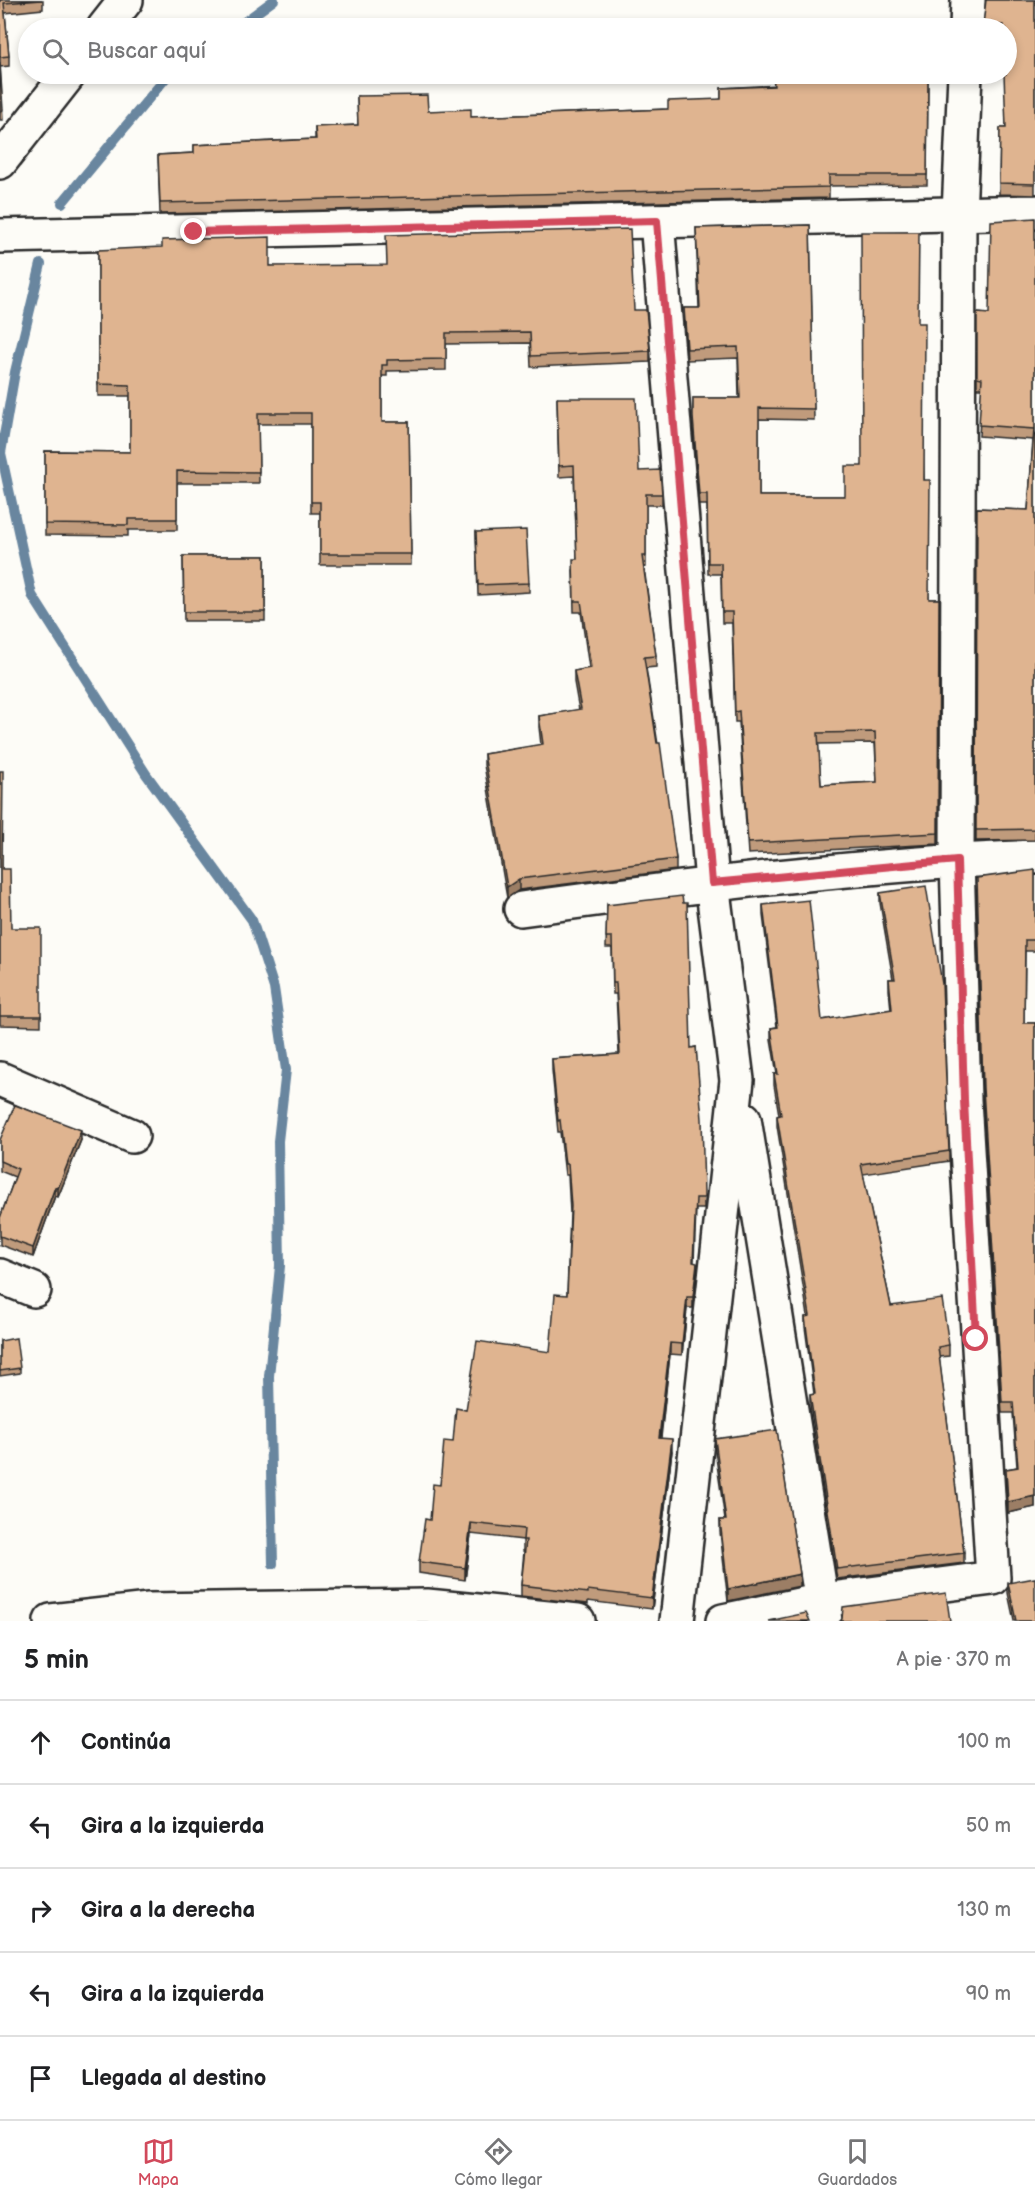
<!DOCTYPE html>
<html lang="es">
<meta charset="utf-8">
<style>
body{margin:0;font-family:"Balsamiq Sans",sans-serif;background:#f2f2f2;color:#202124}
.stop{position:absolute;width:18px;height:18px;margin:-14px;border:4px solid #d1495b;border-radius:50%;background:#fff}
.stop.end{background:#d1495b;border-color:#fff;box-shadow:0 2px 6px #0008}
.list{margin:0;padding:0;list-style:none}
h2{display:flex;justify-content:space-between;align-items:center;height:78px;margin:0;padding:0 24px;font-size:26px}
h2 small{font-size:20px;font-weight:400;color:#757577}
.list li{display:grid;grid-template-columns:39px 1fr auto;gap:18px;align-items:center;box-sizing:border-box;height:84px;padding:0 24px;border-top:2px solid #e0e0e0}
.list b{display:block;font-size:22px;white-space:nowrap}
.list em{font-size:20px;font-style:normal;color:#757577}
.icon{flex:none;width:33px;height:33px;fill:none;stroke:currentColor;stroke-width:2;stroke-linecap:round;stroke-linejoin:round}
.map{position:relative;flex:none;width:1035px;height:1621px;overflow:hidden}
.search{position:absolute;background:#fff;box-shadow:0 3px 9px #0003;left:18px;right:18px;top:18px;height:66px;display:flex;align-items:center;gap:15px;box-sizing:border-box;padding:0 21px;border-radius:33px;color:#757577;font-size:22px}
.sheet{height:498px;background:#fff}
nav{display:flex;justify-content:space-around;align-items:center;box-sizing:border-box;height:84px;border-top:2px solid #e0e0e0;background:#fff;font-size:16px;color:#757577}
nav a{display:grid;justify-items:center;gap:3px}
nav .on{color:#d1495b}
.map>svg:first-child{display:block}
</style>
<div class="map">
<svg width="1035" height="1621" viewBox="0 0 1035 1621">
<rect width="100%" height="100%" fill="#fdfcf7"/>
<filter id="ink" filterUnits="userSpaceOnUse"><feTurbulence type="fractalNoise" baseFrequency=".0167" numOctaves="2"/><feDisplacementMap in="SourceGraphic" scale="12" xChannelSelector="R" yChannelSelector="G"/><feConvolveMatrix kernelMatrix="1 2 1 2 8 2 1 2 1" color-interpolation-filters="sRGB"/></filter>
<g filter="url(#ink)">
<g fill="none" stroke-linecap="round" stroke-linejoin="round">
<g stroke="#69869f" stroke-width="10">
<path d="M236 28 274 0"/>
<path d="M62 203 169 74"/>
<path d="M41 264 15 372 1 453 32 595 146 774 252 920 274 988 286 1070 278 1141 280 1266 269 1376 273 1564"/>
</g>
<defs>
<g id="minor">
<path d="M104 28 126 0"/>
<path d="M967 28 968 0"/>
<path d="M0 162 69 74"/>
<path d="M657 221 712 883 737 1080 677 1621"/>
<path d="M0 236 1035 212"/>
<path d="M521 909C692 886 863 864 1035 857"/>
<path d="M0 1079 132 1136"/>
<path d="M744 1119 825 1621"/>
<path d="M0 1276 34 1290"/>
<path d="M51 1621 149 1610 427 1606 578 1621"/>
<path d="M723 1621 823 1600 993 1578 964 1100 957 860 959 214 965 74"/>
</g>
</defs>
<use href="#minor" stroke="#2b2b2b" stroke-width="38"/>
<use href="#minor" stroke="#fdfcf7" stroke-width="33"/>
</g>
<g fill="#c09b7c" stroke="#2b2b2b" stroke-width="1.5" fill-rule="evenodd">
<path d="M0 0H43V9L5 13 9 56V66L0 67 3 120H0Z"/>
<path d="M986 0H1035V195L999 194 1000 128H1006V28H983Z"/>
<path d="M911 78H928L927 185 829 186V198L160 214 158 155 194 153V145L315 139V127L358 125 357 96 428 111 471 117 668 109 721 99V88Z"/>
<path d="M1035 218V840L976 841 977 508 1028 510 1033 440 979 436 982 388H977V313L989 314Z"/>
<path d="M810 225 814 420 759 419V496H845L862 466 918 323 929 599H939L938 844 748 854 739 722H735L732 623H722L721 574H708L707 505H699L693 427V398H739L738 358 687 360 684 308H699L696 228ZM875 743 877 782 821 785 818 744Z"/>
<path d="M98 250 270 266 634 310 650 351V362L531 367 530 343 446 344V370L387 371V376H382V422H409L411 565H320V513H311V424H258L259 483H177V530H128V536L45 535V451L130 452V396H98Z"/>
<path d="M557 398 639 471 662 494V505H646V567H644L656 656V667L646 668 676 859V870L519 890 507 898 484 765V754L541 745 539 727V716L579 710 574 682V671L589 668 581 612H574L573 570 577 559 574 476 559 477Z"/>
<path d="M476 532 529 583V592L478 595Z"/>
<path d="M183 556H265V621H184Z"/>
<path d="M0 771 2 869 11 928 41 1016V1026L0 1025Z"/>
<path d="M1035 870V951H1025L1024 1023H1035V1507L1008 1513 1006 1469 1017 1467 1013 1413H1002L983 1099 977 889Z"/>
<path d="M880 893 949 1151V1161L863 1174 891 1306 949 1345V1356L939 1357 964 1553V1563L837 1579 810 1405V1395L814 1394 805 1327V1317L808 1316 777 1126V1116L779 1115 774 1085V1074H777L771 1039V1028L777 1027 763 915V905L822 1020 891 1010 889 990V979H893L880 903Z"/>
<path d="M607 905 691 1048 696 1047 704 1205V1209H696L694 1262 697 1274 693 1308H687L682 1355 670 1354 661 1438 672 1451 652 1609 588 1601V1604L521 1596V1585L524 1551H523V1540L471 1534 465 1580 419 1573V1562L440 1485 453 1442 466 1410 550 1352 567 1295 570 1213 568 1175H565L560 1132H558L552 1070V1059L619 1054 616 994H613L612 948H606Z"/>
<path d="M0 1140H81L58 1197 55 1196 33 1257 0 1245V1218L15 1177 0 1171Z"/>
<path d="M0 1341 20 1368V1373L0 1376Z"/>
<path d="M715 1439 800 1586 728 1601 720 1532V1520H725L715 1451Z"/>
<path d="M1008 1583 1035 1621H1014L1008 1593Z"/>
</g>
<g fill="#9c7e65" stroke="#2b2b2b" stroke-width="1.5">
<path d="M519 879V890L507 898V887Z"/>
<path d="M81 1130V1140L58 1197V1188Z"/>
<path d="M55 1187V1196L33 1257V1248Z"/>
<path d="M697 1263V1274L693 1308V1297Z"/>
<path d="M687 1297V1308L682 1355V1344Z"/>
<path d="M670 1343V1354L659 1449V1438Z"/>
<path d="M672 1439V1451L652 1609V1598Z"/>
<path d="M1035 1496V1507L1008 1513V1502Z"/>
<path d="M471 1523V1534L465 1580V1568Z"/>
<path d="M800 1574V1586L728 1601V1589Z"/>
</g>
<g fill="#dfb490" stroke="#2b2b2b" stroke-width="1.5" fill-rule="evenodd">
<path d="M0 0H42L4 3 9 56 0 57Z"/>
<path d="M986 0H1035V184L999 183 1000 128H1006L1004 74H1006V28H1003V25H983Z"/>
<path d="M0 62 3 110 0 111Z"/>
<path d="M773 74H911V78H928L927 175H829V187L160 203 158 155 194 153V145L316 139 315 127 358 125 357 96 427 95 428 111 471 109V117L668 109V101L721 99V88L774 86Z"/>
<path d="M1035 218V829L976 830 977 508 1028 510 1034 429 979 425 982 378 977 377V313L989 314 991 221Z"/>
<path d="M810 225 814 409 759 408V496H845V466H862L861 232H919L918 323H925L924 480H930L929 599H939L938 833 748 843 739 711 735 712 732 612H722L721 563H708L707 494H699L693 417V398H740L738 347 687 349 684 308H700L696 228ZM875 732 877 782 821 785 818 733Z"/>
<path d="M630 229 634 310H646L650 351 531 356 530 332 446 333V359L387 360V365H382V422H409L411 554H320V502H311V413H258L259 472 177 471V519H128V525L45 524V451L130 452V385L98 384V250L162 247V240L270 237V266L387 265 386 235Z"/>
<path d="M557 398H636L639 471 660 470 662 494H646V556H642L656 656 644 657 657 743H660L676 859 519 879 507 887 484 754 543 744 539 716 581 709 574 671 591 668 581 601H574L573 559H577L574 465 559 466Z"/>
<path d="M526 530 529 583 478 585 476 532Z"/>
<path d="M183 556H265V612H184Z"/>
<path d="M0 771H3L2 869H10L11 928H41V1016H0Z"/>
<path d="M1035 870V940H1025L1024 1023H1035V1496L1008 1502 1006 1469 1018 1467 1013 1402H1002L983 1088 977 878Z"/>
<path d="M926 886 942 984 949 1151 861 1164 891 1306 942 1299 949 1345 938 1347 964 1553 837 1569 810 1395 815 1394 805 1317 810 1316 777 1116 781 1115 774 1074H778L771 1028 778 1027 763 905 809 900 822 1020 892 1009 889 979H895L880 893Z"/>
<path d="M682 896 683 903H687L691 1048 696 1047 702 1119 704 1193V1198H696L693 1262 697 1263 693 1297H687L682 1344 670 1343 659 1438 672 1439 652 1598 588 1590V1593L521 1585 526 1540H523L524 1529 471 1523 465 1568 419 1562 425 1519 430 1520 433 1484 440 1485 444 1441 453 1442 456 1408 466 1410 477 1341 550 1352 555 1294 567 1295 571 1206 568 1164H565L560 1120 558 1121 552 1059 620 1054 616 983H613L612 937H606L607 905Z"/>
<path d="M15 1105 81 1130 58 1188 55 1187 33 1248 0 1236V1218L18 1169 0 1161V1140Z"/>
<path d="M16 1338 20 1368 0 1371V1341Z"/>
<path d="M777 1430 800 1574 728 1589 720 1520H726L715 1439Z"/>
<path d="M1035 1578V1621H1016L1008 1583Z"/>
<path d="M946 1593 950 1621H840L842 1619 843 1607Z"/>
<path d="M806 1613 810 1621H769Z"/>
</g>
</g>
<g fill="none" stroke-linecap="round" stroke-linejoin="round" filter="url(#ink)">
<path stroke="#d1495b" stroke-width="8" d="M194 232 657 221 712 883 957 860 964 1100 976 1339"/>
</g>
</svg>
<div class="stop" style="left:976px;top:1339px"></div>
<div class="stop end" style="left:194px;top:232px"></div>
<div class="search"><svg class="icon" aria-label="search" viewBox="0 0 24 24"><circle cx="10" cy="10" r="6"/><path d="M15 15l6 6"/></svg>Buscar aquí</div>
</div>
<section class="sheet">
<h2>5 min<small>A pie · 370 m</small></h2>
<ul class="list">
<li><svg class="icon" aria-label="ahead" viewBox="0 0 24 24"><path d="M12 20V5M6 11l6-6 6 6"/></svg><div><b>Continúa</b></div><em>100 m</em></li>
<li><svg class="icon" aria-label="left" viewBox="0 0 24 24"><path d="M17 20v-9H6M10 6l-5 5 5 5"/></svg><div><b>Gira a la izquierda</b></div><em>50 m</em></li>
<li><svg class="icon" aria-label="right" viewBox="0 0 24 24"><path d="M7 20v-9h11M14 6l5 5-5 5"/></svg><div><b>Gira a la derecha</b></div><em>130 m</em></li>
<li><svg class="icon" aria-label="left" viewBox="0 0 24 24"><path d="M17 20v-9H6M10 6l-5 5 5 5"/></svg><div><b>Gira a la izquierda</b></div><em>90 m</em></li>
<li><svg class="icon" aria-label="arrive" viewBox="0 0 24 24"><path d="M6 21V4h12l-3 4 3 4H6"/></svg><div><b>Llegada al destino</b></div></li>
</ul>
</section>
<nav>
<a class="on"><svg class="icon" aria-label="map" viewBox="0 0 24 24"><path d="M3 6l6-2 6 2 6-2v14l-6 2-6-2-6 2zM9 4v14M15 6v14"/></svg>Mapa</a>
<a><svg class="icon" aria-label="directions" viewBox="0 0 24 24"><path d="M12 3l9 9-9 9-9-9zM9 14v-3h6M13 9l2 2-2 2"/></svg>Cómo llegar</a>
<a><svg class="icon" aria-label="saved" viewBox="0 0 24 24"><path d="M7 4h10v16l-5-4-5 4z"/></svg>Guardados</a>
</nav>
